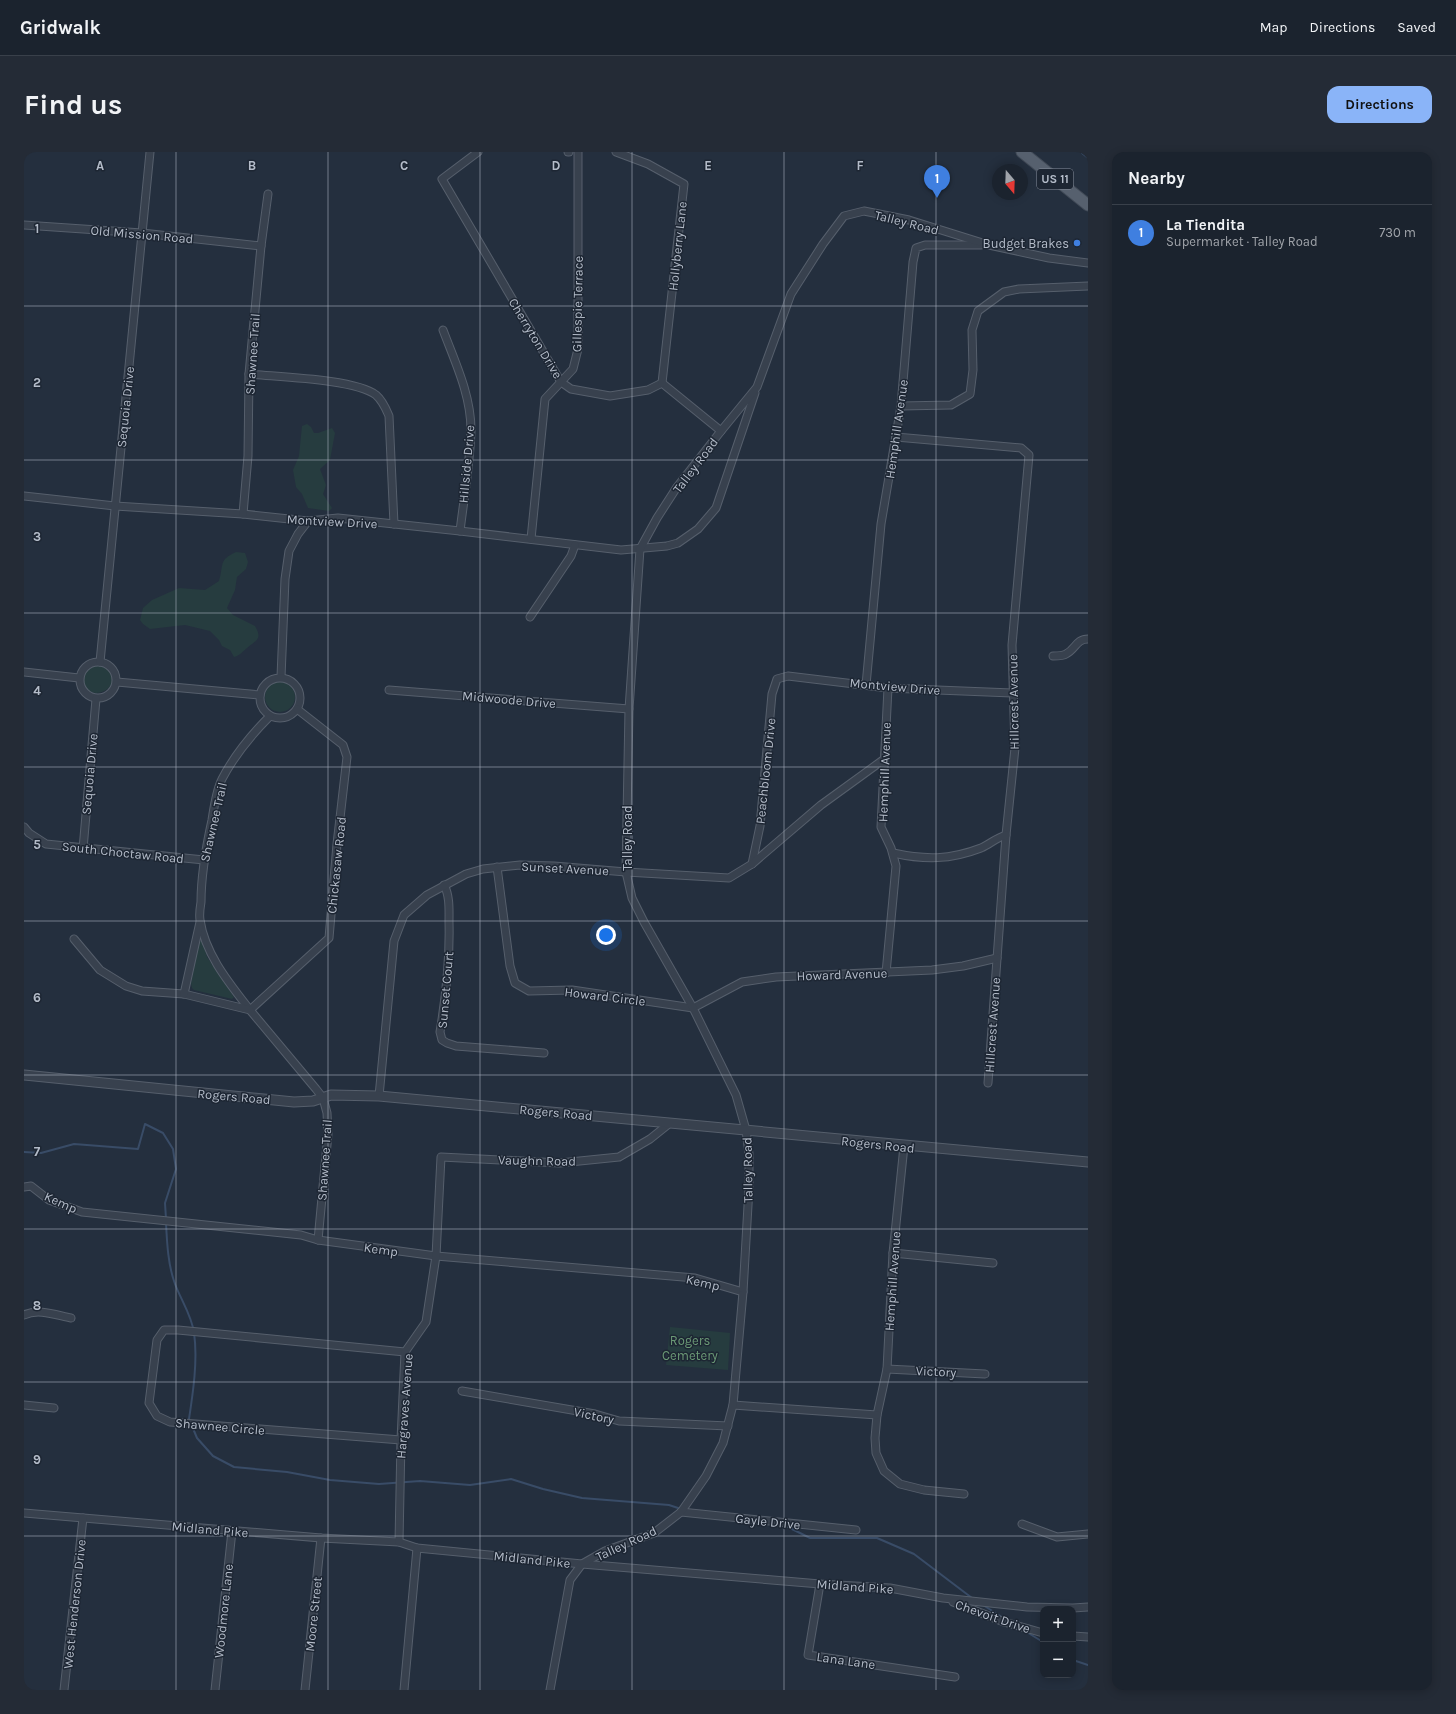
<!DOCTYPE html>
<meta charset="utf-8">
<style>
body{margin:0;font-family:Karla,sans-serif;background:#242b36;color:#f1f3f6}
.controls{position:absolute;right:12px;bottom:12px;display:grid;overflow:hidden;border-radius:8px;box-shadow:0 2px 10px #0003}
.controls button{width:36px;height:36px;display:grid;place-items:center;padding:0;border:0;border-bottom:1px solid #39404a;background:#1b232e;color:#f1f3f6;font:20px sans-serif}
.compass{position:absolute;left:968px;top:12px;width:36px;height:36px;border-radius:50%;background:#1b232e;box-shadow:0 2px 10px #0003;rotate:161deg}
.you{position:absolute;left:582px;top:783px;width:14px;height:14px;margin:-10px;border:3px solid #fff;border-radius:50%;background:#1a73e8;box-shadow:0 0 0 6px #1a73e833}
.badge{display:grid;place-items:center;width:26px;height:26px;border-radius:50%;background:#8ab4f8;color:#fff;font-size:13px;font-weight:700}
.pin{position:absolute;translate:-50% -33px;filter:drop-shadow(0 1px 2px #0008)}
.pin::after{content:'';position:absolute;top:21px;width:14px;height:12px;background:inherit;clip-path:polygon(0 0,100% 0,50% 100%)}
.list{margin:0;padding:0;list-style:none}
h2{display:flex;justify-content:space-between;align-items:center;height:52px;margin:0;padding:0 16px;font-size:17px}
h2 small{font-size:13px;font-weight:400;color:#a0a4aa}
.list li{display:grid;grid-template-columns:26px 1fr auto;gap:12px;align-items:center;box-sizing:border-box;height:56px;padding:0 16px;border-top:1px solid #39404a}
.list b{display:block;font-size:15px;white-space:nowrap}
.list p{margin:0;font-size:13px;white-space:nowrap;color:#a0a4aa}
.list em{font-size:13px;font-style:normal;color:#a0a4aa}
.map{position:relative;flex:none;width:1064px;height:1538px;overflow:hidden;border-radius:12px}
header{display:flex;align-items:center;gap:24px;box-sizing:border-box;height:56px;padding:0 20px;background:#1b232e;border-bottom:1px solid #39404a}
header strong{font-size:19px}
nav{display:flex;gap:22px;margin-inline-start:auto;font-size:14px}
.intro{display:flex;align-items:center;justify-content:space-between;box-sizing:border-box;height:96px;padding:0 24px}
h1{margin:0;font-size:28px}
.button{padding:10px 18px;border-radius:12px;background:#8ab4f8;color:#111;font-size:14px;font-weight:700}
main{display:flex;gap:24px;padding:0 24px}
aside{flex:1;background:#1b232e;border-radius:12px;box-shadow:0 2px 10px #0003}
.map>svg:first-child{display:block}
</style>
<header>
<strong>Gridwalk</strong>
<nav><a>Map</a><a>Directions</a><a>Saved</a></nav>
</header>
<div class="intro"><h1>Find us</h1><a class="button">Directions</a></div>
<main>
<div class="map">
<svg width="1064" height="1538" viewBox="0 0 1064 1538">
<rect width="100%" height="100%" fill="#242f3e"/>
<g fill="#263c3f">
<path d="M283 272 287 275 290 281H294L308 276 311 281 306 308 296 317 302 333 299 342 308 356 305 359 284 356 278 342 272 335 269 318 275 304 278 274Z"/>
<path d="M212 400 221 401 224 410 222 417 213 425 211 438 203 456 209 463 231 474C239 488 232 488 223 496 218 500 217 503 210 505L206 498 198 494 195 488 186 479 161 473 126 477 119 472 116 468 119 456 128 448 155 436 181 438 195 429C200 413 194 408 212 400Z"/>
<path d="M72 513C113 522 69 559 59 530L62 518Z"/>
<circle cx="256" cy="545" r="15"/>
<path d="M175 789H178L183 805 210 845 208 847 170 838 168 836 167 831Z"/>
<path d="M646 1175 706 1181 704 1218 642 1213Z"/>
</g>
<g fill="none" stroke-linecap="round" stroke-linejoin="round">
<g stroke="#394c67" stroke-width="2">
<path d="M1058 1 1064 6"/>
<path d="M0 1000 17 1001 50 992 114 997 121 972 139 981 149 997 152 1017 141 1051 142 1067"/>
<path d="M142 1071C143 1091 144 1113 151 1132 157 1148 168 1164 170 1181 174 1207 169 1241 165 1267L166 1270"/>
<path d="M168 1274 173 1286 189 1304 210 1315 263 1320 306 1328 355 1332 396 1329 446 1333 487 1327 519 1337 558 1346 645 1353 657 1357"/>
<path d="M760 1373 786 1386H853L890 1402 948 1446"/>
<path d="M959 1453 981 1467"/>
<path d="M1001 1479 1019 1490"/>
<path d="M1049 1508 1064 1513"/>
</g>
<defs>
<g id="minor">
<path d="M454 0 418 27 537 230 547 237 586 244 624 238 638 231 697 279"/>
<path d="M544 0H545"/>
<path d="M592 0 624 12 660 32 638 231"/>
<path d="M0 73 118 81 237 94"/>
<path d="M419 178C431 210 447 243 447 278 446 312 440 346 436 379"/>
<path d="M225 222C254 225 331 227 352 243 359 249 362 257 365 264L370 372"/>
<path d="M877 254 927 253 946 242 949 218 948 178 954 159 980 140 995 137 1064 134"/>
<path d="M872 285 997 296 1005 303 988 493 991 596 982 683 964 931"/>
<path d="M0 344 91 354 219 362 284 369 314 366 436 379 597 398 643 394 654 391 674 377 692 356 731 241"/>
<path d="M219 362 224 304 225 222 237 94 244 42"/>
<path d="M507 387 521 247 549 217 554 197V0"/>
<path d="M506 465 547 404 551 393"/>
<path d="M1029 504C1033 504 1039 504 1042 502 1052 497 1052 487 1064 487"/>
<circle cx="74" cy="528" r="18"/>
<path d="M76 510 126 0"/>
<path d="M0 520 55 526"/>
<path d="M257 525 261 427 265 399 274 382 284 369"/>
<circle cx="256" cy="546" r="20"/>
<path d="M93 530 236 543"/>
<path d="M842 533 857 372 877 254 889 110 892 96 901 93H957"/>
<path d="M365 538 605 557"/>
<path d="M246 564C228 582 210 604 198 627 192 639 190 655 188 668 182 695 177 722 177 750 176 756 175 762 176 768 181 802 205 831 226 858L305 786 313 692 323 605 319 593 273 557"/>
<path d="M0 675 5 681 22 692 180 708"/>
<path d="M59 697 72 547"/>
<path d="M869 701C901 708 926 708 957 696 966 692 972 686 982 683"/>
<path d="M728 712 736 674 748 542 753 527 764 524 864 536 988 541"/>
<path d="M473 715 486 814 491 831 505 839 548 838 669 856 718 830 752 825 908 818 939 814 973 806"/>
<path d="M420 733C426 744 425 758 425 770 426 807 422 844 416 880L418 888 423 891 432 894 520 901"/>
<path d="M50 787 76 818 102 834 118 839 160 842 226 858 292 937 299 946 303 961 304 982 294 1088"/>
<path d="M862 821 872 714 867 696 857 675 864 536"/>
<path d="M160 842 176 770"/>
<path d="M355 944 370 789 380 763 403 743 442 722 459 717 496 713 530 714 602 720 705 726 728 712 797 653 859 608"/>
<path d="M880 994 869 1101 863 1217 853 1263 851 1286 852 1301 860 1319 876 1332 900 1338 940 1342"/>
<path d="M0 1035 7 1034 25 1048 58 1060 277 1083 294 1088 412 1104 671 1126 719 1140"/>
<path d="M869 1101 969 1111"/>
<path d="M0 1163C14 1156 32 1163 47 1166"/>
<path d="M863 1217 961 1222"/>
<path d="M438 1239 571 1262 595 1269 704 1274"/>
<path d="M0 1253 30 1256"/>
<path d="M709 1253 853 1263"/>
<path d="M377 1288 146 1270 133 1264 125 1251 133 1188 140 1178H154L381 1200"/>
<path d="M657 1360 832 1378"/>
<path d="M0 1361 297 1386 375 1390 393 1396 558 1412 796 1432 866 1436 919 1446 1003 1455 1049 1456 1064 1455"/>
<path d="M998 1372 1033 1385 1064 1382"/>
<path d="M375 1390 377 1288 381 1200 402 1170 412 1104 417 1005 536 1011 595 1005 626 987 646 971"/>
<path d="M796 1432 784 1503 931 1525"/>
<path d="M929 1450 980 1470 1019 1481"/>
<path d="M1049 1484 1064 1485"/>
<path d="M40 1538 59 1366"/>
<path d="M191 1538 208 1379"/>
<path d="M281 1538 297 1386"/>
<path d="M380 1538 393 1396"/>
<path d="M526 1538 546 1428 558 1412 581 1399 630 1381 657 1360 682 1324 699 1291 709 1253 719 1140 725 1036V1002L722 978 712 943 669 856 620 770 608 746 602 720 605 557 616 397 633 366 653 335 697 279 733 235 767 142 799 92 820 64 840 59 885 68 965 93 1025 106 1064 111"/>
</g>
<path id="tertiary" d="M0 923 270 950 289 949 307 943 355 944C591 966 827 990 1064 1010"/>
<path id="primary" d="M998 0 1064 53"/>
</defs>
<use href="#minor" stroke="#565f6c" stroke-width="9"/>
<use href="#tertiary" stroke="#565f6c" stroke-width="11"/>
<use href="#primary" stroke="#414a57" stroke-width="13"/>
<use href="#minor" stroke="#38414e" stroke-width="7"/>
<use href="#tertiary" stroke="#38414e" stroke-width="9"/>
<use href="#primary" stroke="#56606e" stroke-width="11"/>
</g>
<path fill="none" stroke="#b4bcc9" stroke-width="1" stroke-opacity="0.55" d="M152 0V1538M304 0V1538M456 0V1538M608 0V1538M760 0V1538M912 0V1538M0 154H1064M0 308H1064M0 461H1064M0 615H1064M0 769H1064M0 923H1064M0 1077H1064M0 1230H1064M0 1384H1064"/>
<circle fill="#3f7fe0" stroke="#1d2633" stroke-width="1.5" cx="1053" cy="91" r="4"/>
<g text-anchor="middle" stroke-width="3" stroke-linejoin="round" paint-order="stroke">
<rect fill="#1d2633" stroke="#878f9c" stroke-width="1" x="1013" y="17" width="36" height="20" rx="3"/>
<g font-size="12" font-weight="bold" fill="#b4bcc9">
<text x="1031" y="31">US 11</text>
</g>
<g font-size="13" fill="#b4bcc9" stroke="#1d2633">
<text transform="translate(883 70) rotate(14)" y="5">Talley Road</text>
<text transform="translate(118 82) rotate(5)" y="5">Old Mission Road</text>
<text transform="translate(653 94) rotate(-84)" y="5">Hollyberry Lane</text>
<text transform="translate(553 152) rotate(-89)" y="5">Gillespie Terrace</text>
<text transform="translate(512 186) rotate(59)" y="5">Cherryton Drive</text>
<text transform="translate(228 202) rotate(-86)" y="5">Shawnee Trail</text>
<text transform="translate(101 255) rotate(-84)" y="5">Sequoia Drive</text>
<text transform="translate(872 277) rotate(-82)" y="5">Hemphill Avenue</text>
<text transform="translate(442 312) rotate(-85)" y="5">Hillside Drive</text>
<text transform="translate(671 313) rotate(-53)" y="5">Talley Road</text>
<text transform="translate(308 369) rotate(3)" y="5">Montview Drive</text>
<text transform="translate(871 534) rotate(5)" y="5">Montview Drive</text>
<text transform="translate(485 547) rotate(5)" y="5">Midwoode Drive</text>
<text transform="translate(989 550) rotate(-91)" y="5">Hillcrest Avenue</text>
<text transform="translate(741 619) rotate(-84)" y="5">Peachbloom Drive</text>
<text transform="translate(860 620) rotate(-88)" y="5">Hemphill Avenue</text>
<text transform="translate(65 622) rotate(-85)" y="5">Sequoia Drive</text>
<text transform="translate(189 670) rotate(-77)" y="5">Shawnee Trail</text>
<text transform="translate(603 686) rotate(-90)" y="5">Talley Road</text>
<text transform="translate(99 700) rotate(6)" y="5">South Choctaw Road</text>
<text transform="translate(312 713) rotate(-84)" y="5">Chickasaw Road</text>
<text transform="translate(541 716) rotate(3)" y="5">Sunset Avenue</text>
<text transform="translate(818 822) rotate(-2)" y="5">Howard Avenue</text>
<text transform="translate(421 838) rotate(-85)" y="5">Sunset Court</text>
<text transform="translate(581 844) rotate(7)" y="5">Howard Circle</text>
<text transform="translate(968 873) rotate(-86)" y="5">Hillcrest Avenue</text>
<text transform="translate(210 944) rotate(5)" y="5">Rogers Road</text>
<text transform="translate(532 960) rotate(5)" y="5">Rogers Road</text>
<text transform="translate(854 992) rotate(6)" y="5">Rogers Road</text>
<text transform="translate(300 1008) rotate(-86)" y="5">Shawnee Trail</text>
<text transform="translate(513 1008) rotate(1)" y="5">Vaughn Road</text>
<text transform="translate(723 1018) rotate(-91)" y="5">Talley Road</text>
<text transform="translate(37 1050) rotate(24)" y="5">Kemp</text>
<text transform="translate(357 1097) rotate(8)" y="5">Kemp</text>
<text transform="translate(868 1129) rotate(-86)" y="5">Hemphill Avenue</text>
<text transform="translate(679 1130) rotate(13)" y="5">Kemp</text>
<text transform="translate(912 1219) rotate(3)" y="5">Victory</text>
<text transform="translate(380 1254) rotate(-86)" y="5">Hargraves Avenue</text>
<text transform="translate(570 1263) rotate(12)" y="5">Victory</text>
<text transform="translate(196 1274) rotate(5)" y="5">Shawnee Circle</text>
<text transform="translate(744 1369) rotate(6)" y="5">Gayle Drive</text>
<text transform="translate(186 1377) rotate(5)" y="5">Midland Pike</text>
<text transform="translate(602 1391) rotate(-25)" y="5">Talley Road</text>
<text transform="translate(508 1407) rotate(6)" y="5">Midland Pike</text>
<text transform="translate(831 1434) rotate(4)" y="5">Midland Pike</text>
<text transform="translate(50 1452) rotate(-84)" y="5">West Henderson Drive</text>
<text transform="translate(199 1459) rotate(-84)" y="5">Woodmore Lane</text>
<text transform="translate(289 1462) rotate(-84)" y="5">Moore Street</text>
<text transform="translate(969 1464) rotate(19)" y="5">Chevoit Drive</text>
<text transform="translate(822 1508) rotate(8)" y="5">Lana Lane</text>
</g>
<g font-size="13" fill="#b4bcc9" stroke="#1d2633" text-anchor="end">
<text x="1045" y="96">Budget Brakes</text>
</g>
<g font-size="13" fill="#6b9a76" stroke="#1d2633">
<text x="666" y="1193">Rogers<tspan x="666" dy="15">Cemetery</tspan></text>
</g>
</g>
<g font-size="13" text-anchor="middle" font-weight="bold" fill="#b4bcc9" stroke="#1d2633" stroke-width="3" stroke-linejoin="round" paint-order="stroke">
<text x="76" y="18">A</text>
<text x="228" y="18">B</text>
<text x="380" y="18">C</text>
<text x="532" y="18">D</text>
<text x="684" y="18">E</text>
<text x="836" y="18">F</text>
<text x="13" y="81">1</text>
<text x="13" y="235">2</text>
<text x="13" y="389">3</text>
<text x="13" y="543">4</text>
<text x="13" y="697">5</text>
<text x="13" y="850">6</text>
<text x="13" y="1004">7</text>
<text x="13" y="1158">8</text>
<text x="13" y="1312">9</text>
</g>
</svg>
<div class="controls">
<button>+</button>
<button>−</button>
</div>
<svg class="compass" viewBox="-18 -18 36 36"><path d="M0-13l5 13h-10z" fill="#e53935"/><path d="M0 13l5-13h-10z" fill="#a0a4aa"/></svg>
<div class="you"></div>
<div class="pin badge" style="left:913px;top:46px;background:#3f7fe0">1</div>
</div>
<aside>
<h2>Nearby<small></small></h2>
<ul class="list">
<li><span class="badge" style="background:#3f7fe0">1</span><div><b>La Tiendita</b><p>Supermarket · Talley Road</p></div><em>730 m</em></li>
</ul>
</aside>
</main>
